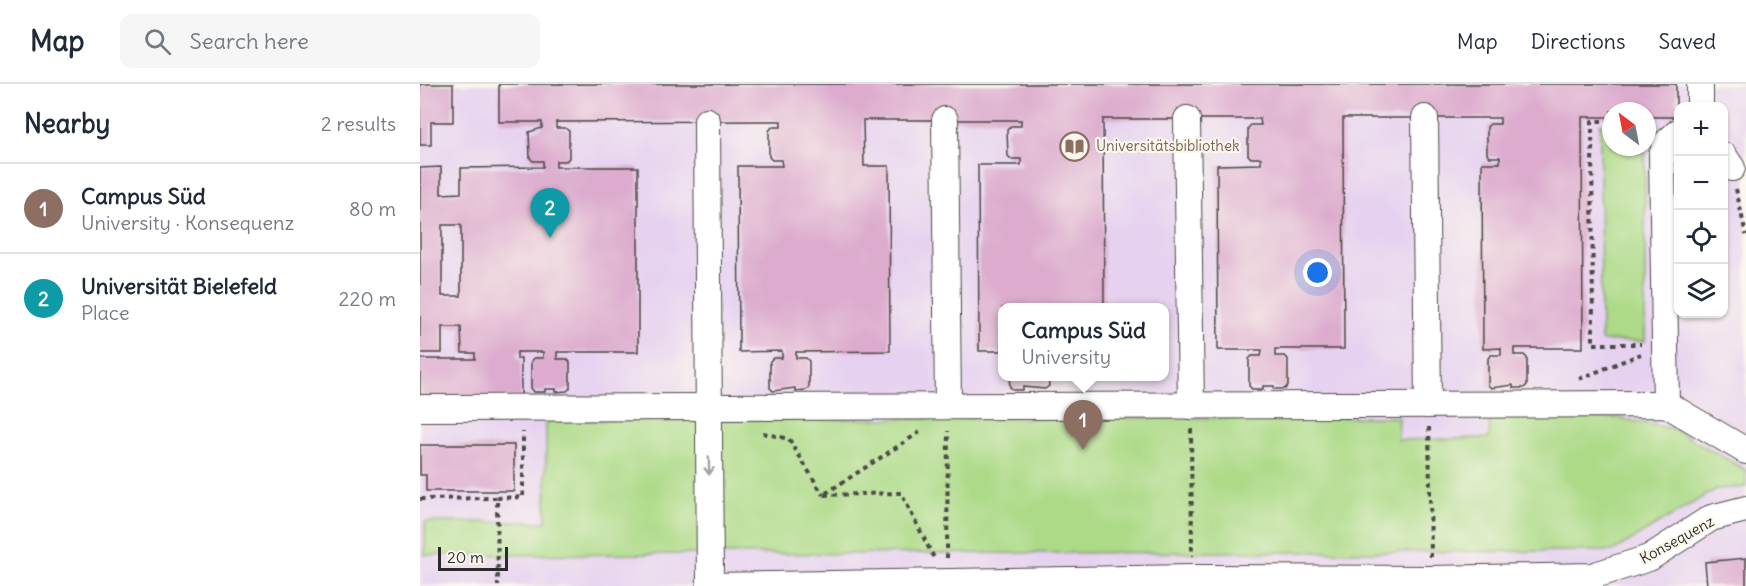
<!DOCTYPE html>
<meta charset="utf-8">
<style>
body{margin:0;font-family:Delius,sans-serif;background:#f6f6f7;color:#1f2937}
.controls{position:absolute;right:18px;top:18px;display:grid;overflow:hidden;border-radius:12px;box-shadow:0 2px 4px #0004}
.controls button{width:54px;height:54px;display:grid;place-items:center;padding:0;border:0;border-bottom:2px solid #e0e1e3;background:#fff;color:#1f2937;font:30px sans-serif}
.compass{position:absolute;left:1182px;top:18px;width:54px;height:54px;border-radius:50%;background:#fff;box-shadow:0 2px 4px #0004;rotate:328deg}
.scale{position:absolute;left:18px;bottom:15px;width:70px;box-sizing:border-box;padding-left:6px;border:3px solid #2b2b2b;border-top:0;font-size:16px;line-height:21px;white-space:nowrap;color:#2b2b2b;-webkit-text-stroke:4px #fbf7ec;paint-order:stroke}
.you{position:absolute;left:898px;top:189px;width:21px;height:21px;margin:-15px;border:4px solid #fff;border-radius:50%;background:#1a73e8;box-shadow:0 0 0 9px #1a73e833}
.badge{display:grid;place-items:center;width:39px;height:39px;border-radius:50%;background:#2563eb;color:#fff;font-size:20px;font-weight:700}
.pin{position:absolute;translate:-50% -50px;filter:drop-shadow(0 2px 3px #0008)}
.pin::after{content:'';position:absolute;top:32px;width:21px;height:18px;background:inherit;clip-path:polygon(0 0,100% 0,50% 100%)}
.popup{position:absolute;left:578px;top:219px;width:171px;height:78px;box-sizing:border-box;display:grid;place-content:center;border-radius:12px;background:#fff;filter:drop-shadow(0 2px 4px #0005);font-size:20px;white-space:nowrap;color:#747a83}
.popup b{font-size:22px;color:#1f2937}
.popup::after{content:'';position:absolute;left:50%;top:100%;margin-left:-12px;border:12px solid transparent;border-top-color:#fff}
.list{margin:0;padding:0;list-style:none}
h2{display:flex;justify-content:space-between;align-items:center;height:78px;margin:0;padding:0 24px;font-size:26px}
h2 small{font-size:20px;font-weight:400;color:#747a83}
.list li{display:grid;grid-template-columns:39px 1fr auto;gap:18px;align-items:center;box-sizing:border-box;height:90px;padding:0 24px;border-top:2px solid #e0e1e3}
.list b{display:block;font-size:22px;white-space:nowrap}
.list p{margin:0;font-size:20px;white-space:nowrap;color:#747a83}
.list em{font-size:20px;font-style:normal;color:#747a83}
.icon{flex:none;width:33px;height:33px;fill:none;stroke:currentColor;stroke-width:2;stroke-linecap:round;stroke-linejoin:round}
.map{position:relative;flex:none;width:1326px;height:502px;overflow:hidden}
header{display:flex;align-items:center;gap:36px;box-sizing:border-box;height:84px;padding:0 30px;background:#fff;border-bottom:2px solid #e0e1e3}
header strong{font-size:28px}
nav{display:flex;gap:33px;margin-inline-start:auto;font-size:21px}
.search{width:420px;height:54px;background:#f6f6f7;display:flex;align-items:center;gap:15px;box-sizing:border-box;padding:0 21px;border-radius:12px;color:#747a83;font-size:22px}
main{display:flex}
aside{flex:1;background:#fff}
.map>svg:first-child{display:block}
</style>
<header>
<strong>Map</strong>
<div class="search"><svg class="icon" aria-label="search" viewBox="0 0 24 24"><circle cx="10" cy="10" r="6"/><path d="M15 15l6 6"/></svg>Search here</div>
<nav><a>Map</a><a>Directions</a><a>Saved</a></nav>
</header>
<main>
<aside>
<h2>Nearby<small>2 results</small></h2>
<ul class="list">
<li><span class="badge" style="background:#8d6e63">1</span><div><b>Campus Süd</b><p>University · Konsequenz</p></div><em>80 m</em></li>
<li><span class="badge" style="background:#0f9aa8">2</span><div><b>Universität Bielefeld</b><p>Place</p></div><em>220 m</em></li>
</ul>
</aside>
<div class="map">
<svg width="1326" height="502" viewBox="0 0 1326 502">
<rect width="100%" height="100%" fill="#fbf7ec"/>
<filter id="ink" filterUnits="userSpaceOnUse"><feTurbulence type="fractalNoise" baseFrequency=".0167" numOctaves="2"/><feDisplacementMap in="SourceGraphic" scale="12" xChannelSelector="R" yChannelSelector="G"/><feConvolveMatrix kernelMatrix="1 2 1 2 8 2 1 2 1" color-interpolation-filters="sRGB"/></filter>
<filter id="wash" filterUnits="userSpaceOnUse"><feTurbulence type="fractalNoise" baseFrequency=".008" numOctaves="4" result="noise"/><feDisplacementMap in="SourceGraphic" scale="24" xChannelSelector="R" yChannelSelector="G"/><feGaussianBlur stdDeviation="1.35" result="paint"/><feColorMatrix in="noise" values="0 0 0 0 0 0 0 0 0 0 0 0 0 0 0 0 0 1.4 0 .05"/><feComposite in="paint" operator="in"/></filter>
<g filter="url(#wash)">
<rect width="100%" height="100%" fill="#f8ead7"/>
<path fill="#e6d2f0" fill-rule="evenodd" d="M0 0H1326V502H0ZM1258 22H1304V230H1258ZM1191 27H1227V63H1191ZM582 224H744V292H582Z"/>
<g fill="#acda87" stroke="#6c8259" stroke-width="1.5">
<path d="M1180 40H1191V63H1225V257H1181Z"/>
<path d="M979 333 978 356 1069 354 1070 333 1199 334 1254 345 1326 386V403L1296 405 1193 467 5 471V438H126V336Z"/>
</g>
<g id="blocks">
<g fill="#dcabce" fill-rule="evenodd">
<path d="M0 0H33V38H11V61H0Z"/>
<path d="M79 0H1256V33H1227V27H1191V33H1162L1163 264H1094V271H1104L1107 274V301L1104 304H1093V301L1071 304 1068 301V274L1071 271H1081V264L1063 265 1062 79H1080V73H1070L1067 70V43L1070 40H1080V34H923L924 265H855V272H865L868 275V301L865 305H854V302H843V305H832L829 302V275L832 272H841L842 266H798L797 81 841 80V74H831L828 71V44L831 41H841L840 35H683L684 224H582V267H559L558 81H601V75H591L588 72 587 46 591 42H601V36H443L444 82H469L470 267 376 268V274H386L389 277V303L386 306 375 307V304L353 307 350 304V277L353 274H362V267L319 268 318 82H362L361 76H352L349 73V47L352 43H361V37L136 38V44H145L149 47V74L146 77H136V83H218V268H137V275H147L150 278V304L147 307 136 308V305H125V308H114L111 304V278L114 274H123V268H97V275L101 274V313L0 314V275H55V269H42L41 243H22V269H0V84L21 83V110L41 109V84L123 83V77H113L110 74 109 48 122 44V38H79ZM22 141H41V212H22Z"/>
<path d="M589 292H628L629 302 625 305 603 303V306H593L590 303Z"/>
<path d="M0 361H94V407H6V391H0Z"/>
<path d="M1326 474V502H1287L1285 478Z"/>
</g>
</g>
</g>
<g filter="url(#ink)">
<use href="#blocks" fill-opacity="0" stroke="#4a4845" stroke-width="1.5"/>
<g fill="none" stroke-linecap="round" stroke-linejoin="round">
<defs>
<g id="minor">
<path d="M1280 0V22"/>
<path d="M1005 34 1008 321"/>
<path d="M767 35 771 322"/>
<path d="M525 36 528 322"/>
<path d="M287 37 290 502"/>
<path d="M1304 72 1312 84"/>
<path d="M1246 320 1242 71 1247 58 1258 48"/>
<path d="M0 324 1246 320 1326 367"/>
<path d="M289 502 772 494 1011 495 1172 492 1229 474 1291 434 1326 425"/>
</g>
</defs>
<use href="#minor" stroke="#4a4845" stroke-width="28"/>
<g stroke="#4a4845" stroke-width="4" stroke-dasharray="4.5 4.5" stroke-linecap="butt">
<path d="M1191 37H1172L1173 260H1221"/>
<path d="M1316 105 1326 151"/>
<path d="M1159 295 1221 270"/>
<path d="M1009 343 1011 473"/>
<path d="M771 345 772 472"/>
<path d="M500 348 403 411 481 409 514 474"/>
<path d="M343 349 369 355 403 411"/>
<path d="M77 414 103 413V348"/>
<path d="M0 415 77 414 78 502"/>
<path d="M527 474 528 347"/>
</g>
<use href="#minor" stroke="#fff" stroke-width="26"/>
</g>
<defs><path id="oneway-shaft" d="M-6 0H5M1.5-3L5.5 0L1.5 3" fill="none" stroke-width="1.6" stroke-linecap="round" stroke-linejoin="round" transform="scale(1.5)"/></defs>
<use stroke="#a0a0a0" href="#oneway-shaft" transform="translate(289 382) rotate(89)"/>
</g>
<defs>
<symbol id="library-ring" viewBox="-11 -11 22 22"><circle r="9.5" fill="#fbf7ec" stroke="#8d6e63" stroke-width="1.5"/><path d="M-6-4Q-3-5.5-.7-3.5V5Q-3 3-6 4ZM6-4Q3-5.5 .7-3.5V5Q3 3 6 4Z" fill="#8d6e63"/></symbol>
</defs>
<g fill-rule="evenodd">
<use href="#library-ring" x="638" y="46" width="33" height="33"/>
</g>
<g text-anchor="middle" stroke-width="4.5" stroke-linejoin="round" paint-order="stroke">
<g font-size="15" fill="#785e54" stroke="#fbf7ec" text-anchor="start">
<text x="676" y="67">Universitätsbibliothek</text>
</g>
<g font-size="15" fill="#2b2b2b" stroke="#fbf7ec">
<text transform="translate(1257 456) rotate(-29)" y="5">Konsequenz</text>
</g>
</g>
</svg>
<div class="controls">
<button>+</button>
<button>−</button>
<button><svg class="icon" aria-label="locate" viewBox="0 0 24 24"><circle cx="12" cy="12" r="6"/><path d="M12 2v4M12 18v4M2 12h4M18 12h4"/></svg></button>
<button><svg class="icon" aria-label="layers" viewBox="0 0 24 24"><path d="M12 4l9 5-9 5-9-5zM3 14l9 5 9-5"/></svg></button>
</div>
<svg class="compass" viewBox="-18 -18 36 36"><path d="M0-13l5 13h-10z" fill="#e53935"/><path d="M0 13l5-13h-10z" fill="#747a83"/></svg>
<div class="scale">20 m</div>
<div class="you"></div>
<div class="pin badge" style="left:663px;top:366px;background:#8d6e63">1</div>
<div class="popup"><b>Campus Süd</b>University</div>
<div class="pin badge" style="left:130px;top:154px;background:#0f9aa8">2</div>
</div>
</main>
